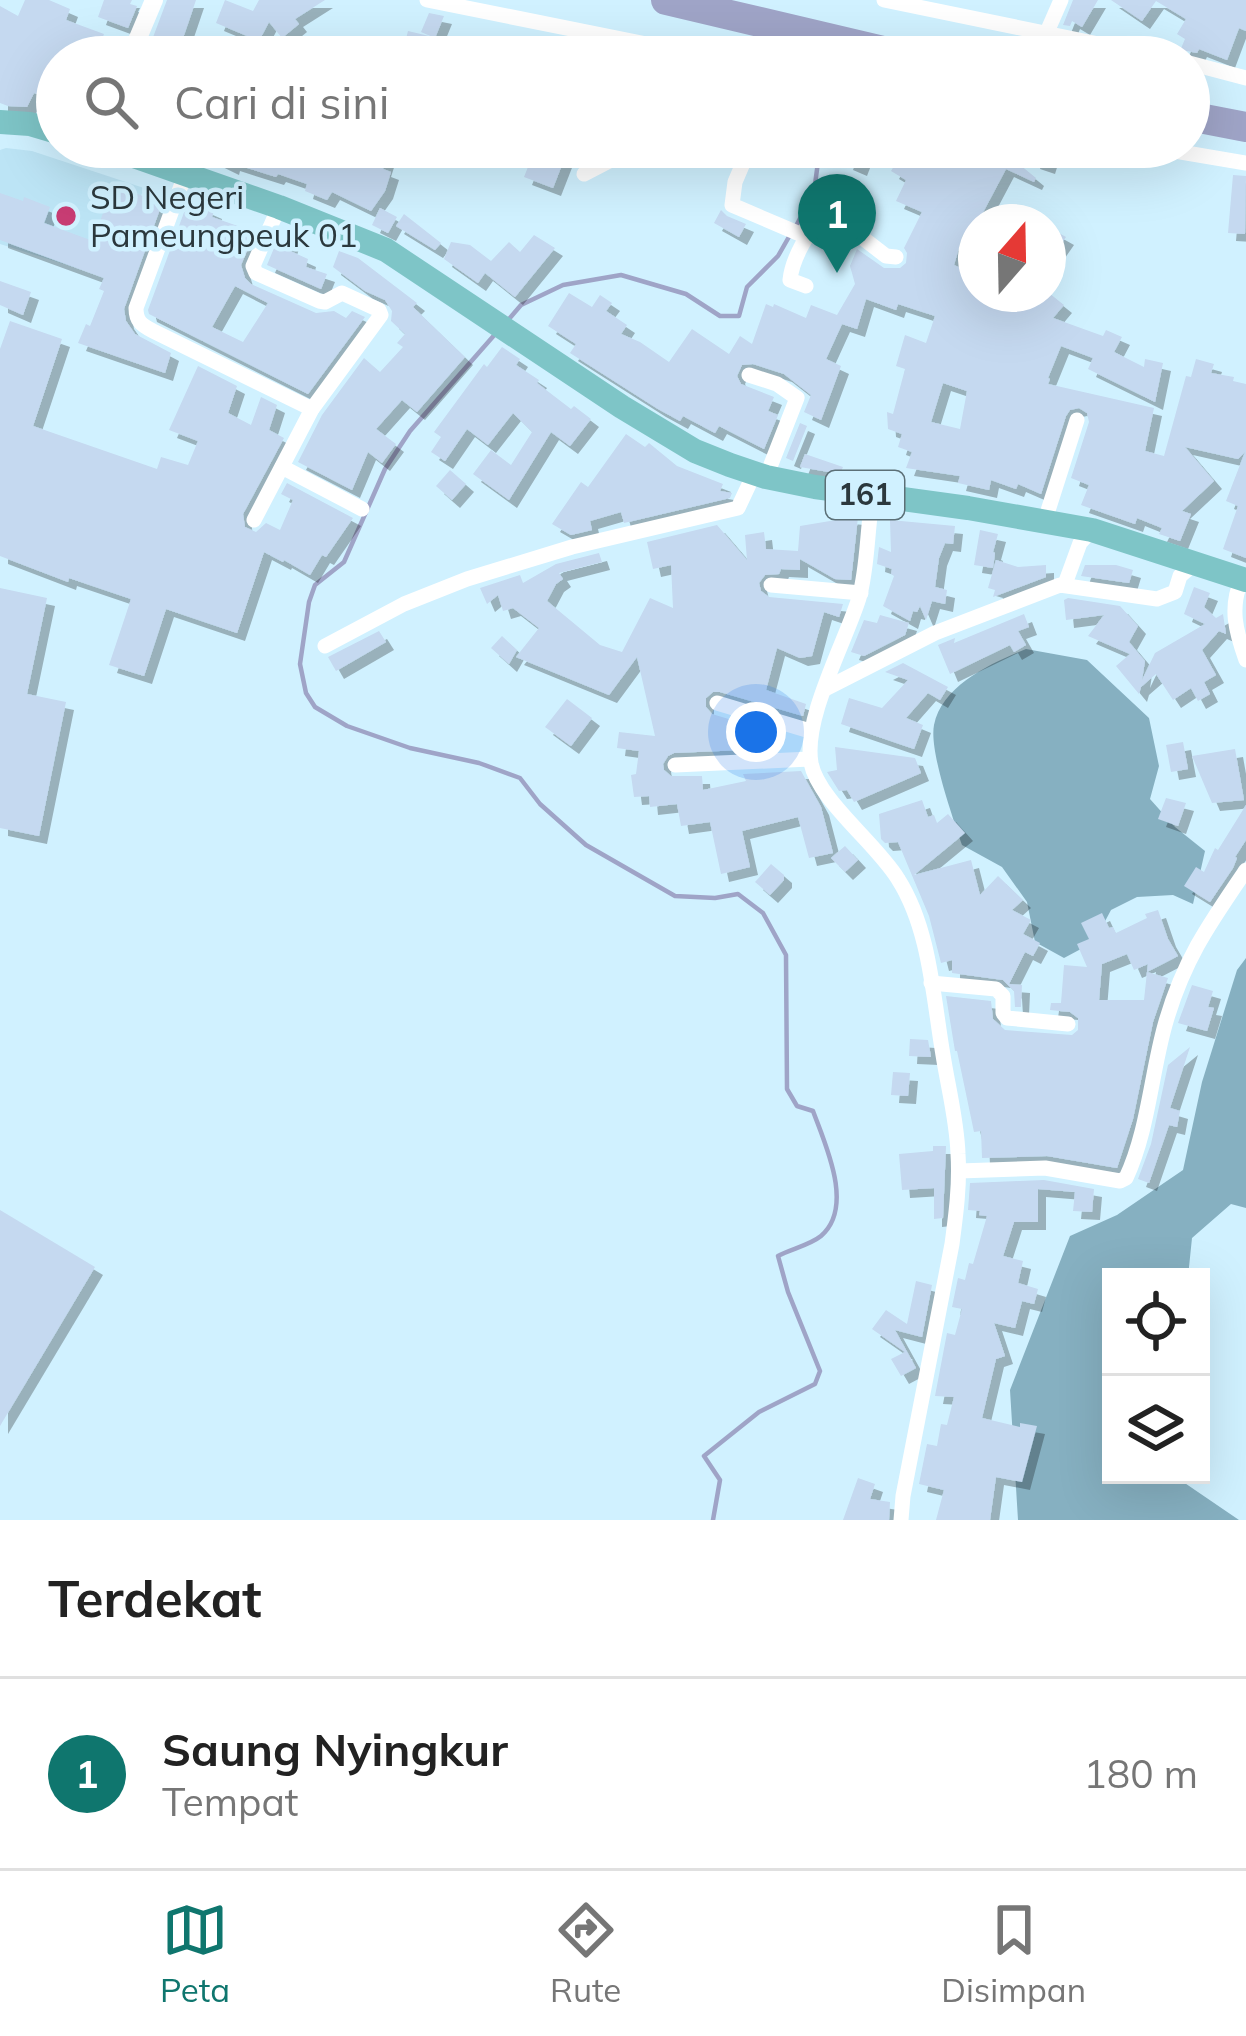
<!DOCTYPE html>
<html lang="id">
<style>
body{margin:0;font-family:Mulish,sans-serif;background:#f6f6f6;color:#222}
.controls{position:absolute;right:36px;bottom:36px;display:grid;overflow:hidden;border-radius:0px;box-shadow:0 12px 48px #0002}
.controls button{width:108px;height:108px;display:grid;place-items:center;padding:0;border:0;border-bottom:3px solid #e0e0e0;background:#fff;color:#222;font:60px sans-serif}
.compass{position:absolute;left:958px;top:204px;width:108px;height:108px;border-radius:50%;background:#fff;box-shadow:0 12px 48px #0002;rotate:20deg}
.you{position:absolute;left:756px;top:732px;width:42px;height:42px;margin:-30px;border:9px solid #fff;border-radius:50%;background:#1a73e8;box-shadow:0 0 0 18px #1a73e833}
.badge{display:grid;place-items:center;width:78px;height:78px;border-radius:50%;background:#0f766e;color:#fff;font-size:39px;font-weight:700}
.pin{position:absolute;translate:-50% -99px;filter:drop-shadow(0 3px 6px #0008)}
.pin::after{content:'';position:absolute;top:63px;width:42px;height:36px;background:inherit;clip-path:polygon(0 0,100% 0,50% 100%)}
.list{margin:0;padding:0;list-style:none}
h2{display:flex;justify-content:space-between;align-items:center;height:156px;margin:0;padding:0 48px;font-size:51px}
h2 small{font-size:39px;font-weight:400;color:#767676}
.list li{display:grid;grid-template-columns:78px 1fr auto;gap:36px;align-items:center;box-sizing:border-box;height:192px;padding:0 48px;border-top:3px solid #e0e0e0}
.list b{display:block;font-size:45px;white-space:nowrap}
.list p{margin:0;font-size:39px;white-space:nowrap;color:#767676}
.list em{font-size:39px;font-style:normal;color:#767676}
.icon{flex:none;width:66px;height:66px;fill:none;stroke:currentColor;stroke-width:2;stroke-linecap:round;stroke-linejoin:round}
.map{position:relative;flex:none;width:1246px;height:1520px;overflow:hidden}
.search{position:absolute;background:#fff;box-shadow:0 12px 48px #0002;left:36px;right:36px;top:36px;height:132px;display:flex;align-items:center;gap:30px;box-sizing:border-box;padding:0 42px;border-radius:66px;color:#767676;font-size:45px}
.sheet{height:348px;background:#fff}
nav{display:flex;justify-content:space-around;align-items:center;box-sizing:border-box;height:168px;border-top:3px solid #e0e0e0;background:#fff;font-size:33px;color:#767676}
nav a{display:grid;justify-items:center;gap:6px}
nav .on{color:#0f766e}
.map>svg:first-child{display:block}
</style>
<div class="map">
<svg width="1246" height="1520" viewBox="0 0 1246 1520">
<defs>
<filter id="shadow"><feDropShadow dx="8" dy="8" stdDeviation="0" flood-color="#0004"/></filter>
</defs>
<rect width="100%" height="100%" fill="#d0f1ff"/>
<path fill="#bce4f5" d="M6 148 32 151 144 188 109 278 0 244V150Z"/>
<g fill="#86b0c1">
<path d="M1026 649 1087 660 1149 718 1159 766 1150 799 1175 827 1205 851 1193 904 1173 895 1137 897 1111 910 1094 942 1064 958 1035 942 1027 902 1002 867 962 845C953 818 929 751 934 725 942 685 992 663 1026 649Z"/>
<path d="M1246 958V1208L1231 1204 1192 1238 1188 1277H1111V1475H1173L1239 1520H1018L1010 1390 1070 1236 1117 1215 1183 1170 1202 1082 1237 970Z"/>
</g>
<g fill="none" stroke-linecap="round" stroke-linejoin="round">
<g stroke="#9fa4c7" stroke-width="4.5">
<path d="M831 57 833 39"/>
<path d="M796 226 814 192 820 147"/>
<path d="M509 319 521 305 563 285 621 275 686 294 720 316H739L747 287 778 256 790 235"/>
<path d="M497 332 410 431 385 469 344 562 315 585 309 602 300 664 306 693 315 707 347 726 410 748 479 763 520 778 540 804 586 845 675 896 715 898 738 894 763 913 786 955 787 1089 797 1106 813 1111C825 1144 855 1207 821 1236 810 1245 791 1249 778 1256L788 1292 820 1371 815 1384 759 1412 704 1456 720 1480 713 1520"/>
</g>
<g stroke="#9fa4c7" stroke-width="30">
<path d="M666 0 909 57"/>
<path d="M1189 116 1246 127"/>
</g>
</g>
<g fill="#c5d9f0" fill-rule="evenodd" filter="url(#shadow)">
<path d="M25 0H49L70 9 66 20 104 34 95 57H57V101L34 93 27 107 8 106 0 103V6L18 16Z"/>
<path d="M104 0H132L130 4 137 6 128 28 98 17Z"/>
<path d="M167 0H196L180 47 152 40Z"/>
<path d="M225 0 253 11 259 0H325L295 19 299 24 282 38 269 22 259 41 216 23Z"/>
<path d="M1073 0H1098L1082 27 1072 21 1070 26 1063 25Z"/>
<path d="M1111 0H1246V31L1239 28 1227 60 1199 49 1197 53 1187 51 1181 54 1179 53 1185 39 1177 34 1186 19 1156 1 1142 21Z"/>
<path d="M429 13 444 16 435 38 421 32Z"/>
<path d="M408 31 429 36 424 56 403 51Z"/>
<path d="M523 36 544 45 539 57H514Z"/>
<path d="M190 147H289L284 158 310 166 319 147H350L366 157 373 147H390L383 169 391 172 385 191 371 211 332 192 327 200 305 191 307 184 278 174 276 177 232 163 231 167Z"/>
<path d="M536 147H569L553 188 524 177Z"/>
<path d="M851 147H867L859 168 845 162Z"/>
<path d="M906 147 928 155 931 147H998L1036 178 1034 182 1006 169 970 237 963 234 954 265 976 275V294H1017L1016 297 1039 305 1049 293 1064 305 1053 318 1103 336 1106 330 1122 337 1114 352 1144 367 1145 359 1163 363 1155 402 1088 369 1093 358 1061 346 1048 378 1050 379 1048 384 1154 408 1145 451 1164 456 1186 376 1191 377 1196 359 1214 364 1211 373 1234 377 1233 381 1246 384V558L1223 549 1238 506 1226 501 1245 452 1238 459 1185 447 1214 481 1182 511 1191 514 1180 541 1159 534 1162 528 1137 518 1135 524 1081 505 1089 485 1071 478 1089 422 1087 413 1079 408 1070 410 1066 416 1041 494 1018 484 1016 489 991 480 989 490 958 483 960 476 906 468 912 452 898 447 902 434 888 429 887 412 893 414 905 369 896 366 905 335 926 343 935 316 898 304 896 310 866 299 857 329 842 324 826 359 841 366 821 420 804 412 811 395 784 374 753 364 742 365 737 376 741 384 774 397 768 411 778 415 764 449 719 426 715 433 683 416 680 421 658 409 570 353 576 344 548 326 569 293 592 307 600 295 612 303 606 311 627 325 621 334 640 342 669 362 692 329 729 354 740 336 752 344 766 304 773 307 774 304 806 318 811 305 837 315 855 284 850 266 857 249 884 268H900L906 263 907 253 904 248 922 212 896 201 906 180 891 171ZM943 383 967 391 960 429 931 422Z"/>
<path d="M1036 147H1053L1047 166 1032 161Z"/>
<path d="M1233 175 1246 176 1245 234 1228 233Z"/>
<path d="M113 185 143 196 145 191 164 198 124 309 126 321 135 334 171 353 165 373 78 343 86 324 90 326 104 291 99 289 104 278 0 240V193L23 201 24 197 50 207 44 223 93 241Z"/>
<path d="M191 201 214 211 212 217 255 232 241 265 245 278 251 284 316 313 334 311 346 318 352 311 365 317 308 394 149 314 148 310 186 207 189 208ZM235 286 268 303 243 342 212 327Z"/>
<path d="M1009 205 1040 222H1002Z"/>
<path d="M380 208 397 217 388 233 372 225Z"/>
<path d="M721 210 727 216 746 224 739 237 714 223Z"/>
<path d="M404 214 441 243 435 250 396 226Z"/>
<path d="M1048 227 1066 237 1048 263Z"/>
<path d="M534 235 555 248 515 297 485 273 478 283 444 259 451 242 470 245 491 261 509 242 520 252Z"/>
<path d="M279 236 291 241 288 250 308 259 306 267 327 274 321 289 267 265Z"/>
<path d="M339 251 358 258 417 303 413 307 465 357 417 412 402 400 376 429 396 444 382 463 368 452 352 490 298 462 322 415 364 358 380 372 403 347 397 343 405 334 391 321 392 311 385 300 365 291 333 267Z"/>
<path d="M0 281 31 292 23 315 0 305Z"/>
<path d="M10 321 62 339 33 426 157 469 161 457 188 465 198 441 169 430 198 366 237 386 228 413 251 425 261 397 277 405 269 430 284 438 243 514 245 527 256 532 266 523 280 530 293 500 281 494 287 483 353 518 326 557 322 555 310 575 284 560 283 562 264 552 237 633 166 609 144 676 109 665 131 599 69 578 68 582 0 556V349Z"/>
<path d="M502 347 520 359 516 365 539 380 537 383 571 409 574 406 591 419 570 446 551 432 509 500 473 474 491 450 511 465 532 432 513 413 488 445 467 429 445 461 431 452 441 437 434 432 484 364 487 367Z"/>
<path d="M800 423 807 426 793 461 786 458Z"/>
<path d="M626 434 645 447 649 443 677 466 723 484 720 491 732 493 730 498 624 523 621 512 590 521 592 530 571 535 552 524 581 482 588 487Z"/>
<path d="M805 454 843 467 840 474 800 467Z"/>
<path d="M450 470 466 484 452 500 436 486Z"/>
<path d="M842 516 858 517 851 580 835 579 800 559V570L781 569 779 574 765 575 759 583 761 591 769 597 843 604 839 617 824 612 812 656 800 658 777 648 766 690 806 704 803 716 720 692H713L706 698V707L712 714 742 723 743 750 674 753 668 756 663 764 664 770 671 776H702L703 790 746 781 743 774 801 771 821 807 833 853 809 858 798 817 742 831 750 867 721 874 710 822 681 826 677 804 650 807 649 796 634 797 631 775 636 774 639 751 617 748 619 732 655 736 637 657 609 695 516 657 539 628 513 608 503 611 498 595 487 604 480 588 520 575 523 583 556 564 599 553 602 562 559 573 563 579 556 584 547 601 600 645 622 652 650 598 673 608 671 565 653 569 647 542 717 525 747 560 745 535 764 532 766 549 798 551 800 526 842 519Z"/>
<path d="M890 520 955 526 953 544 945 543 939 558 935 587 947 590 945 604 932 601 926 620 920 606 917 612 913 611 910 621 883 606 894 576 891 574 892 569 877 564 879 547 891 552Z"/>
<path d="M980 530 998 534 993 552 995 553 993 568 974 565Z"/>
<path d="M996 560 1018 567 1046 565V577L993 597 995 590 988 588Z"/>
<path d="M1085 565H1116L1133 570 1129 583 1081 576Z"/>
<path d="M1194 587 1210 593 1204 607 1216 618 1223 614 1226 634 1219 631 1202 650 1216 675 1204 682 1210 694 1198 701 1191 688 1173 700 1156 674 1141 687 1139 694 1116 666 1130 654 1088 636 1104 615 1066 620 1064 600 1068 598 1120 606 1138 626 1129 642 1145 661 1142 680 1155 653 1205 624 1184 614Z"/>
<path d="M0 588 47 598 27 694 66 702 39 836 0 828Z"/>
<path d="M1024 614 1029 627 1018 631 1026 645 1014 652 1010 645 950 674 938 645 955 638 954 643Z"/>
<path d="M880 615 909 623 905 635 864 656 851 652 864 620 877 623Z"/>
<path d="M379 631 386 642 336 671 328 657Z"/>
<path d="M502 636 517 650 509 664 491 648Z"/>
<path d="M903 663 948 687 940 700 928 693 906 718 923 725 914 749 841 724 849 698 882 708 908 680 885 672Z"/>
<path d="M567 699 592 718 571 746 545 727Z"/>
<path d="M1183 742 1188 769 1171 772 1166 745Z"/>
<path d="M835 747 915 758 921 773 854 802 847 790 839 791 827 772 837 770Z"/>
<path d="M1235 749 1244 800 1212 803 1192 756Z"/>
<path d="M1166 798 1186 803 1178 826 1158 819Z"/>
<path d="M922 800 928 817 934 815 937 823 948 814 965 833 914 875 971 860 980 895 998 876 1023 900 1012 910 1031 920 1023 934 1040 943 1033 956 1025 952 1009 984 1022 985 1021 1007H1015L1014 991 1003 980 952 973V960L941 963 929 916 898 842 885 843 881 839 879 814Z"/>
<path d="M1246 805V840L1235 857 1237 858 1233 868 1210 902 1184 886 1196 867 1204 872 1215 848 1218 850Z"/>
<path d="M845 846 858 860 845 872 831 858Z"/>
<path d="M771 864 784 875V880L770 895 755 882Z"/>
<path d="M1158 910 1168 939 1178 956 1147 972 1148 964 1134 970 1127 954 1102 964 1099 1000H1144L1147 972 1168 978 1153 1022 1133 1119 1117 1168 1047 1156 982 1158 981 1131 974 1132 957 1051H955L946 996 991 1001 993 1019 1005 1030 1072 1035 1078 1030V1018L1070 1012 1050 1010 1051 1003H1061L1064 965 1087 967 1077 944 1089 939 1081 923 1102 913 1109 928 1113 927 1116 933 1147 918 1145 914Z"/>
<path d="M1192 985 1213 991 1208 1007 1214 1008 1207 1031 1178 1023Z"/>
<path d="M910 1039 928 1040 931 1057 909 1056Z"/>
<path d="M1190 1047 1170 1108 1180 1111 1177 1127 1169 1125 1149 1183 1138 1179 1151 1144 1168 1065Z"/>
<path d="M893 1072 910 1073 908 1096 891 1095Z"/>
<path d="M933 1146H946L943 1218 934 1219V1188L902 1190 899 1154 933 1151Z"/>
<path d="M1044 1180 1094 1189 1092 1212 1073 1211 1075 1192 1038 1189V1222H1014L1003 1256 1023 1261 1018 1283 1038 1289 1034 1304 1022 1301 1015 1328 994 1323 1005 1356 996 1359 982 1418 1020 1427V1423L1037 1426 1022 1482 996 1477 990 1520H936L944 1490 919 1484 927 1444 937 1446 941 1424 947 1425 954 1397 935 1396 947 1333 955 1335 962 1309 952 1307 958 1278 965 1280 969 1263 973 1264 987 1216 979 1215 980 1211 968 1210 970 1183Z"/>
<path d="M0 1210 95 1267 0 1426Z"/>
<path d="M916 1281 932 1285 922 1337 895 1330 916 1368 901 1376 891 1359 905 1352 872 1329 886 1310 907 1324Z"/>
<path d="M858 1478 875 1484 870 1499 890 1502 889 1520H843Z"/>
</g>
<g fill="none" stroke-linecap="round" stroke-linejoin="round">
<g stroke="#fff" stroke-width="15">
<path d="M427 0 711 57"/>
<path d="M884 0 1162 57"/>
<path d="M1047 32 1061 0"/>
<path d="M1189 63 1246 78"/>
<path d="M750 147 735 182 732 205 807 237"/>
<path d="M1151 147 1246 163"/>
<path d="M584 174 609 161 626 147"/>
<path d="M185 175 136 308C136 322 142 325 153 331L312 409"/>
<path d="M806 286 790 280C792 259 808 231 823 216L838 219 886 256 896 257"/>
<path d="M749 375 777 384 797 398 766 477"/>
<path d="M282 467 362 509"/>
<path d="M877 496 871 508C867 537 867 570 859 598 845 643 803 718 811 763 818 800 877 844 898 879 930 929 933 997 943 1055 948 1087 957 1121 958 1154 960 1184 956 1214 952 1244L903 1496 901 1520"/>
<path d="M254 520 312 409 381 315 379 310 342 293 325 302 319 301 256 273 253 266 279 207"/>
<path d="M1045 520 1077 420"/>
<path d="M1242 579C1229 607 1236 632 1246 660"/>
<path d="M1065 584 1080 543 1092 530"/>
<path d="M771 585 861 593"/>
<path d="M325 646 404 604 467 579 572 547 738 508 754 474"/>
<path d="M825 689 935 633 1060 585 1157 599 1175 592 1180 576 1196 562"/>
<path d="M717 703 810 731"/>
<path d="M675 765 810 759"/>
<path d="M931 983 996 989 1003 996V1013L1007 1018 1068 1024"/>
<path d="M959 1171 1045 1168 1120 1181 1126 1178C1148 1131 1151 1075 1165 1025 1183 961 1209 924 1246 870"/>
</g>
<path stroke="#fff" stroke-width="18" d="M130 57 154 0"/>
<g stroke="#7ec5c7" stroke-width="24">
<path d="M0 122 30 124 57 132"/>
<path d="M108 147 279 207 386 250 622 407 695 451 730 465 766 477 815 487 968 508 1092 530 1246 580"/>
</g>
</g>
<circle fill="#c73c73" stroke="#d0f1ff" stroke-width="4.5" cx="66" cy="216" r="12"/>
<g text-anchor="middle" stroke-width="9" stroke-linejoin="round" paint-order="stroke">
<rect fill="#d0f1ff" stroke="#5c7077" stroke-width="3" x="826" y="471" width="78" height="48" rx="9"/>
<g font-size="30" font-weight="bold" fill="#2b383d">
<text x="865" y="505">161</text>
</g>
<g font-size="33" fill="#2b383d" stroke="#d0f1ff" text-anchor="start">
<text x="90" y="209">SD Negeri<tspan x="90" dy="38">Pameungpeuk 01</tspan></text>
</g>
</g>
</svg>
<div class="controls">
<button><svg class="icon" aria-label="locate" viewBox="0 0 24 24"><circle cx="12" cy="12" r="6"/><path d="M12 2v4M12 18v4M2 12h4M18 12h4"/></svg></button>
<button><svg class="icon" aria-label="layers" viewBox="0 0 24 24"><path d="M12 4l9 5-9 5-9-5zM3 14l9 5 9-5"/></svg></button>
</div>
<svg class="compass" viewBox="-18 -18 36 36"><path d="M0-13l5 13h-10z" fill="#e53935"/><path d="M0 13l5-13h-10z" fill="#767676"/></svg>
<div class="you"></div>
<div class="pin badge" style="left:837px;top:273px">1</div>
<div class="search"><svg class="icon" aria-label="search" viewBox="0 0 24 24"><circle cx="10" cy="10" r="6"/><path d="M15 15l6 6"/></svg>Cari di sini</div>
</div>
<section class="sheet">
<h2>Terdekat<small></small></h2>
<ul class="list">
<li><span class="badge">1</span><div><b>Saung Nyingkur</b><p>Tempat</p></div><em>180 m</em></li>
</ul>
</section>
<nav>
<a class="on"><svg class="icon" aria-label="map" viewBox="0 0 24 24"><path d="M3 6l6-2 6 2 6-2v14l-6 2-6-2-6 2zM9 4v14M15 6v14"/></svg>Peta</a>
<a><svg class="icon" aria-label="directions" viewBox="0 0 24 24"><path d="M12 3l9 9-9 9-9-9zM9 14v-3h6M13 9l2 2-2 2"/></svg>Rute</a>
<a><svg class="icon" aria-label="saved" viewBox="0 0 24 24"><path d="M7 4h10v16l-5-4-5 4z"/></svg>Disimpan</a>
</nav>
